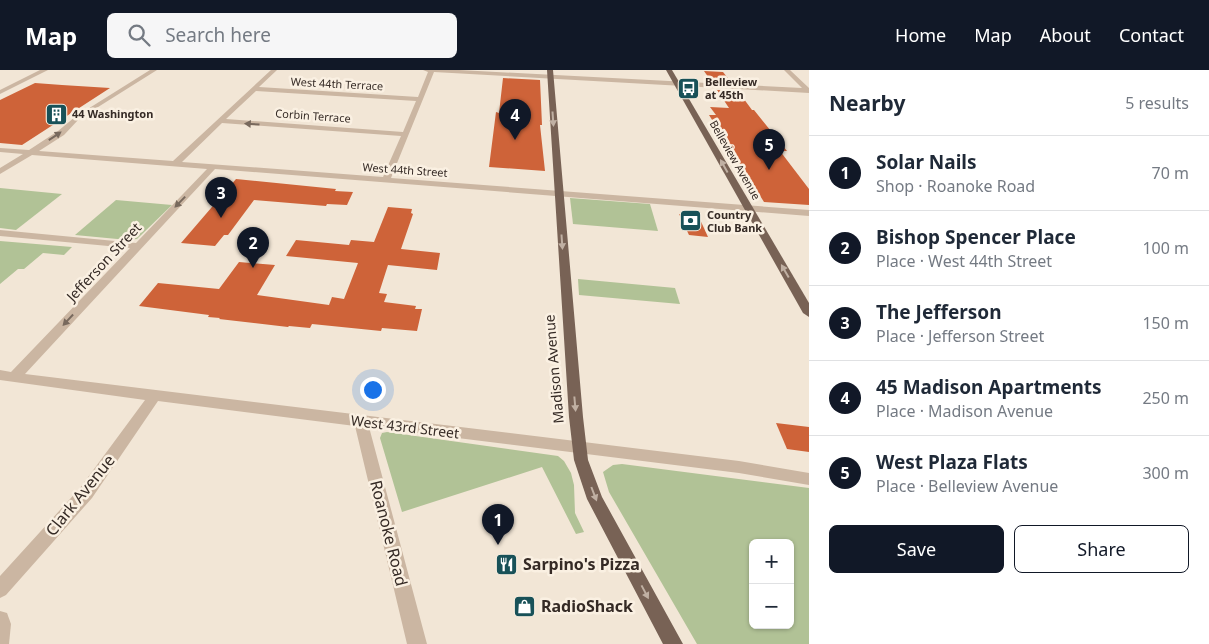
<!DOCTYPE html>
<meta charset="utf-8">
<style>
body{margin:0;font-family:"Noto Sans",sans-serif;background:#f6f6f7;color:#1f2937}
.controls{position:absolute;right:15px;bottom:15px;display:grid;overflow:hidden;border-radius:8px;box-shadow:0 1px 4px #0004}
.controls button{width:45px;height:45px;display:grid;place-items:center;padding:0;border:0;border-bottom:1px solid #e0e1e3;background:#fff;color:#1f2937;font:25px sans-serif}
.you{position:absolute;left:372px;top:319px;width:18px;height:18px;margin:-12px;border:4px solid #fff;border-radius:50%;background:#1a73e8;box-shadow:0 0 0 8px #1a73e833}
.badge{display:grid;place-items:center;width:32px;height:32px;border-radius:50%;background:#111827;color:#fff;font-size:16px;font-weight:700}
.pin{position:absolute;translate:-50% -41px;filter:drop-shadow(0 1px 2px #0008)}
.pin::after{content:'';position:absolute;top:26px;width:18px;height:15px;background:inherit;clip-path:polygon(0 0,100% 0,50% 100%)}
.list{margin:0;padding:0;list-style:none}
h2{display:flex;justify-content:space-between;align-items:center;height:65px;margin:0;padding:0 20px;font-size:21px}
h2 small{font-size:16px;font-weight:400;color:#747a83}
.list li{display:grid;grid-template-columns:32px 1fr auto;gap:15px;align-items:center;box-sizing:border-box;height:75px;padding:0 20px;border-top:1px solid #e0e1e3}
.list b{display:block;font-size:19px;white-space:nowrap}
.list p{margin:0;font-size:16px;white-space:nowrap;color:#747a83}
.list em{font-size:16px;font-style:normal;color:#747a83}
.actions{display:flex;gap:10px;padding:15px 20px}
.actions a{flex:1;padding:11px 0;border:1px solid #111827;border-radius:8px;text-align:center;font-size:18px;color:#111827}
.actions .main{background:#111827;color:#fff}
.icon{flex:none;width:28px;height:28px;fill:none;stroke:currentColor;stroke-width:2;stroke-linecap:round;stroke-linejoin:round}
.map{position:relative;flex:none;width:809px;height:574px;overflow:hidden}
header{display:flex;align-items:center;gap:30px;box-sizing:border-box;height:70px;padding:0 25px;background:#111827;color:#fff}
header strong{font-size:24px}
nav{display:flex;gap:28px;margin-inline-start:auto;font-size:18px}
.search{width:350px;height:45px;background:#f6f6f7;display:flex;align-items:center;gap:12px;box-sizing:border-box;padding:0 18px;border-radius:8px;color:#747a83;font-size:19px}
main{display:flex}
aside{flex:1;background:#fff}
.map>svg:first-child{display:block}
</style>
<header>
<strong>Map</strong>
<div class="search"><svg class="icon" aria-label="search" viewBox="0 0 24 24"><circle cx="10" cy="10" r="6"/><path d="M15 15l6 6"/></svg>Search here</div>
<nav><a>Home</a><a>Map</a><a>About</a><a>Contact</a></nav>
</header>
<main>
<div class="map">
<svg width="809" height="574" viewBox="0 0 809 574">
<rect width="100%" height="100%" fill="#f2e6d6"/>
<g fill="#b1c296" fill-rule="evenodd">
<path d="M0 118 62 124 16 160 0 158Z"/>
<path d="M570 128 650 134 658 161 573 154Z"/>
<path d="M116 130 172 135 137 169 128 170 75 165Z"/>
<path d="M0 171 72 177 64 185 43 183 24 199H18L0 214Z"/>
<path d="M578 209 675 218 680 234 579 225Z"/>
<path d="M387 362 558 386 564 391 571 403 574 415 575 443 584 462 576 464 542 397 402 442 380 368 382 363Z"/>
<path d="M622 394 809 418V574H697L609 422 603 402 613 395ZM753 473H790V555H753Z"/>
</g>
<g fill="#ce6339">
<path d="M704 1 723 2 731 12 711 11Z"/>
<path d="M503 8 540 10 542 55H540L545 101 489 97 496 42 499 43Z"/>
<path d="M35 13 62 15 110 18 22 75 0 73V30Z"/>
<path d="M717 20 738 21 752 40H754L787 81H780L809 119V135L764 132 709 45H716L710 37 729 38Z"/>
<path d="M236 109 336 119 335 121 353 122 347 135 327 134 326 136 254 130 228 165H224L215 176 181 173Z"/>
<path d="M388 137 412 139 411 143 413 144 401 179 440 183 437 200 388 195 379 223 387 224 384 232 416 236 415 239H422L417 261 382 258 381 261 312 254 310 258 289 256 288 257 219 249 220 248 208 247 209 245 139 236 158 213 219 219 239 192 275 195 257 225 329 235 332 227 344 229 358 193 286 186 296 170 349 175 351 170 374 172Z"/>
<path d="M679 144 698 145 708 167 689 165Z"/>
<path d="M776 353 809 357V382L787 379Z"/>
</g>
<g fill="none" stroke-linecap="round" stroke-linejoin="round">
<g fill="#cbb6a2" fill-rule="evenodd">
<path d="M40 0H48L0 24V20Z"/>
<path d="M150 0H157L79 49 64 65 39 81 173 91 271 0H277L259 17 418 27 428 2 423 0H459L802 18 784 0H790L809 18V23L434 2 391 108 809 140V146L215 99 25 304 739 391 809 403V415L739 403 369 357 427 574H407L355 356 158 331 92 428 6 525 0 528V506L80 418 145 330 0 310V300L11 302 130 178 0 166V160L136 173 207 99 32 85 0 104V98L23 84 0 82V78L29 80 58 61 75 47ZM256 21 416 31 403 62 226 49ZM222 53 401 66 383 107 182 92Z"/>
<path d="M0 541 7 543 11 554 9 574H0Z"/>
</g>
<g fill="#786255" fill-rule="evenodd">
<path d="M547 0H553L583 347 588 390 602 427 683 574H663L587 429 574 390 569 347Z"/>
<path d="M666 0H672L809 233V247L803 243Z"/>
</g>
</g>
<defs><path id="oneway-solid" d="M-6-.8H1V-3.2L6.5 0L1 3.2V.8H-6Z" transform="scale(1.25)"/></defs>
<g fill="#c0b0a3">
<use href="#oneway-solid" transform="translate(553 49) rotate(86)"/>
<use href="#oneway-solid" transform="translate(724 96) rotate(-119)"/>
<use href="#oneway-solid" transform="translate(562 172) rotate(86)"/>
<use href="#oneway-solid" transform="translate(785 201) rotate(-120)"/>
<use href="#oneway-solid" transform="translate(575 334) rotate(85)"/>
<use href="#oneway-solid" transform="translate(594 424) rotate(69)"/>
<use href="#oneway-solid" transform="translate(645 522) rotate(62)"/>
</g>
<g fill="#78695d">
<use href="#oneway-solid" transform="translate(252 54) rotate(-176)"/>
<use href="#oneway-solid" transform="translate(55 66) rotate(-34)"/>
<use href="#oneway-solid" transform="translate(180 132) rotate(134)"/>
<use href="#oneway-solid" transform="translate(68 250) rotate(133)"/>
</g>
<defs>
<symbol id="bus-square" viewBox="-11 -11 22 22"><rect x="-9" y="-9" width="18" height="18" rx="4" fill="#185158" stroke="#faf0e2"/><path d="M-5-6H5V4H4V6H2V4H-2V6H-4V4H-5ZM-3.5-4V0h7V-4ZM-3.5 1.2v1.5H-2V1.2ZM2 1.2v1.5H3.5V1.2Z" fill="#fff"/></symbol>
<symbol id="building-square" viewBox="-11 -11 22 22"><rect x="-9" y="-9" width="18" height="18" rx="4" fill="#185158" stroke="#faf0e2"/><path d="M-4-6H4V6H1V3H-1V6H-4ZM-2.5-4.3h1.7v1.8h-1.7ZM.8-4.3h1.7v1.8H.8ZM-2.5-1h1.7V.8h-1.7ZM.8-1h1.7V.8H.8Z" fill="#fff"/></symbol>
<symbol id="bank-square" viewBox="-11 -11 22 22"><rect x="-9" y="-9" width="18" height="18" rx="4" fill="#185158" stroke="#faf0e2"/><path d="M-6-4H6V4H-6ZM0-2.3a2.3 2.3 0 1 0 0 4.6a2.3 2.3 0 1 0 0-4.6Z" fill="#fff"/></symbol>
<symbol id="restaurant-square" viewBox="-11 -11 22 22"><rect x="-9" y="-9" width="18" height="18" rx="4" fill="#185158" stroke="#faf0e2"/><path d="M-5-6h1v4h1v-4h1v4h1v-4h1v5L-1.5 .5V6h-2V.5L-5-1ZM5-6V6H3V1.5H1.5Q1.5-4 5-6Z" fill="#fff"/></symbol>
<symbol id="shop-square" viewBox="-11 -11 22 22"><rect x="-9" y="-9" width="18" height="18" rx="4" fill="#185158" stroke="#faf0e2"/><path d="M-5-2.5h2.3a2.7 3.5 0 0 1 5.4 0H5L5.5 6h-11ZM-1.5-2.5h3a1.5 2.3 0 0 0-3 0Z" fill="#fff"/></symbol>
</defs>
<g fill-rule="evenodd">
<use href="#bus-square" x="676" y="6" width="25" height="25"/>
<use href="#building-square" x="44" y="32" width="25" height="25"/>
<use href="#bank-square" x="678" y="138" width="25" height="25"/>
<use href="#restaurant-square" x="494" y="482" width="25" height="25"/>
<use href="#shop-square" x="512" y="524" width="25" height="25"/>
</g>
<g text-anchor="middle" stroke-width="5" stroke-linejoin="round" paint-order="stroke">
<g font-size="11" font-weight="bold" fill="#352a25" stroke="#faf0e2" text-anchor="start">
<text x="705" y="16">Belleview<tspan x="705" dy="13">at 45th</tspan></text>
<text x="72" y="48">44 Washington</text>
<text x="707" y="149">Country<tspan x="707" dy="13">Club Bank</tspan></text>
</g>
<g font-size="11" fill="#352a25" stroke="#faf0e2">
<text transform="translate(337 14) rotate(3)" y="4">West 44th Terrace</text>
<text transform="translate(313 46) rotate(4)" y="4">Corbin Terrace</text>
<text transform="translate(735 90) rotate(60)" y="4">Belleview Avenue</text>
<text transform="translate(405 100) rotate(4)" y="4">West 44th Street</text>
</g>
<g font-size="14" fill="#352a25" stroke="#faf0e2">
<text transform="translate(104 192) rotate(-47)" y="5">Jefferson Street</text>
<text transform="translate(554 299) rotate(-95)" y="5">Madison Avenue</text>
<text transform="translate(405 357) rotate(7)" y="5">West 43rd Street</text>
</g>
<g font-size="16" fill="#352a25" stroke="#faf0e2">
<text transform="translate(80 425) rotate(-51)" y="6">Clark Avenue</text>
<text transform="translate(389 463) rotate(76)" y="6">Roanoke Road</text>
</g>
<g font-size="16" font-weight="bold" fill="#352a25" stroke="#faf0e2" text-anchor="start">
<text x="523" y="500">Sarpino's Pizza</text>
<text x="541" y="542">RadioShack</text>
</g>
</g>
</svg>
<div class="controls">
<button>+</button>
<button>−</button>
</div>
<div class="you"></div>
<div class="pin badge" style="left:498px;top:475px">1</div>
<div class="pin badge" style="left:253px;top:198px">2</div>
<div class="pin badge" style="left:221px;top:148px">3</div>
<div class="pin badge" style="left:515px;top:70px">4</div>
<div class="pin badge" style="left:769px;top:100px">5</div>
</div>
<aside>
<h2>Nearby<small>5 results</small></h2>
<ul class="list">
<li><span class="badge">1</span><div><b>Solar Nails</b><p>Shop · Roanoke Road</p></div><em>70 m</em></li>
<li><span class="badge">2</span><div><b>Bishop Spencer Place</b><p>Place · West 44th Street</p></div><em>100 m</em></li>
<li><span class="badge">3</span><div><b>The Jefferson</b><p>Place · Jefferson Street</p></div><em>150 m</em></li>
<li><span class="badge">4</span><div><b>45 Madison Apartments</b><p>Place · Madison Avenue</p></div><em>250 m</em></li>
<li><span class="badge">5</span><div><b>West Plaza Flats</b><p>Place · Belleview Avenue</p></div><em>300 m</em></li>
</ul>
<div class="actions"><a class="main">Save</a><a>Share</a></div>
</aside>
</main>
